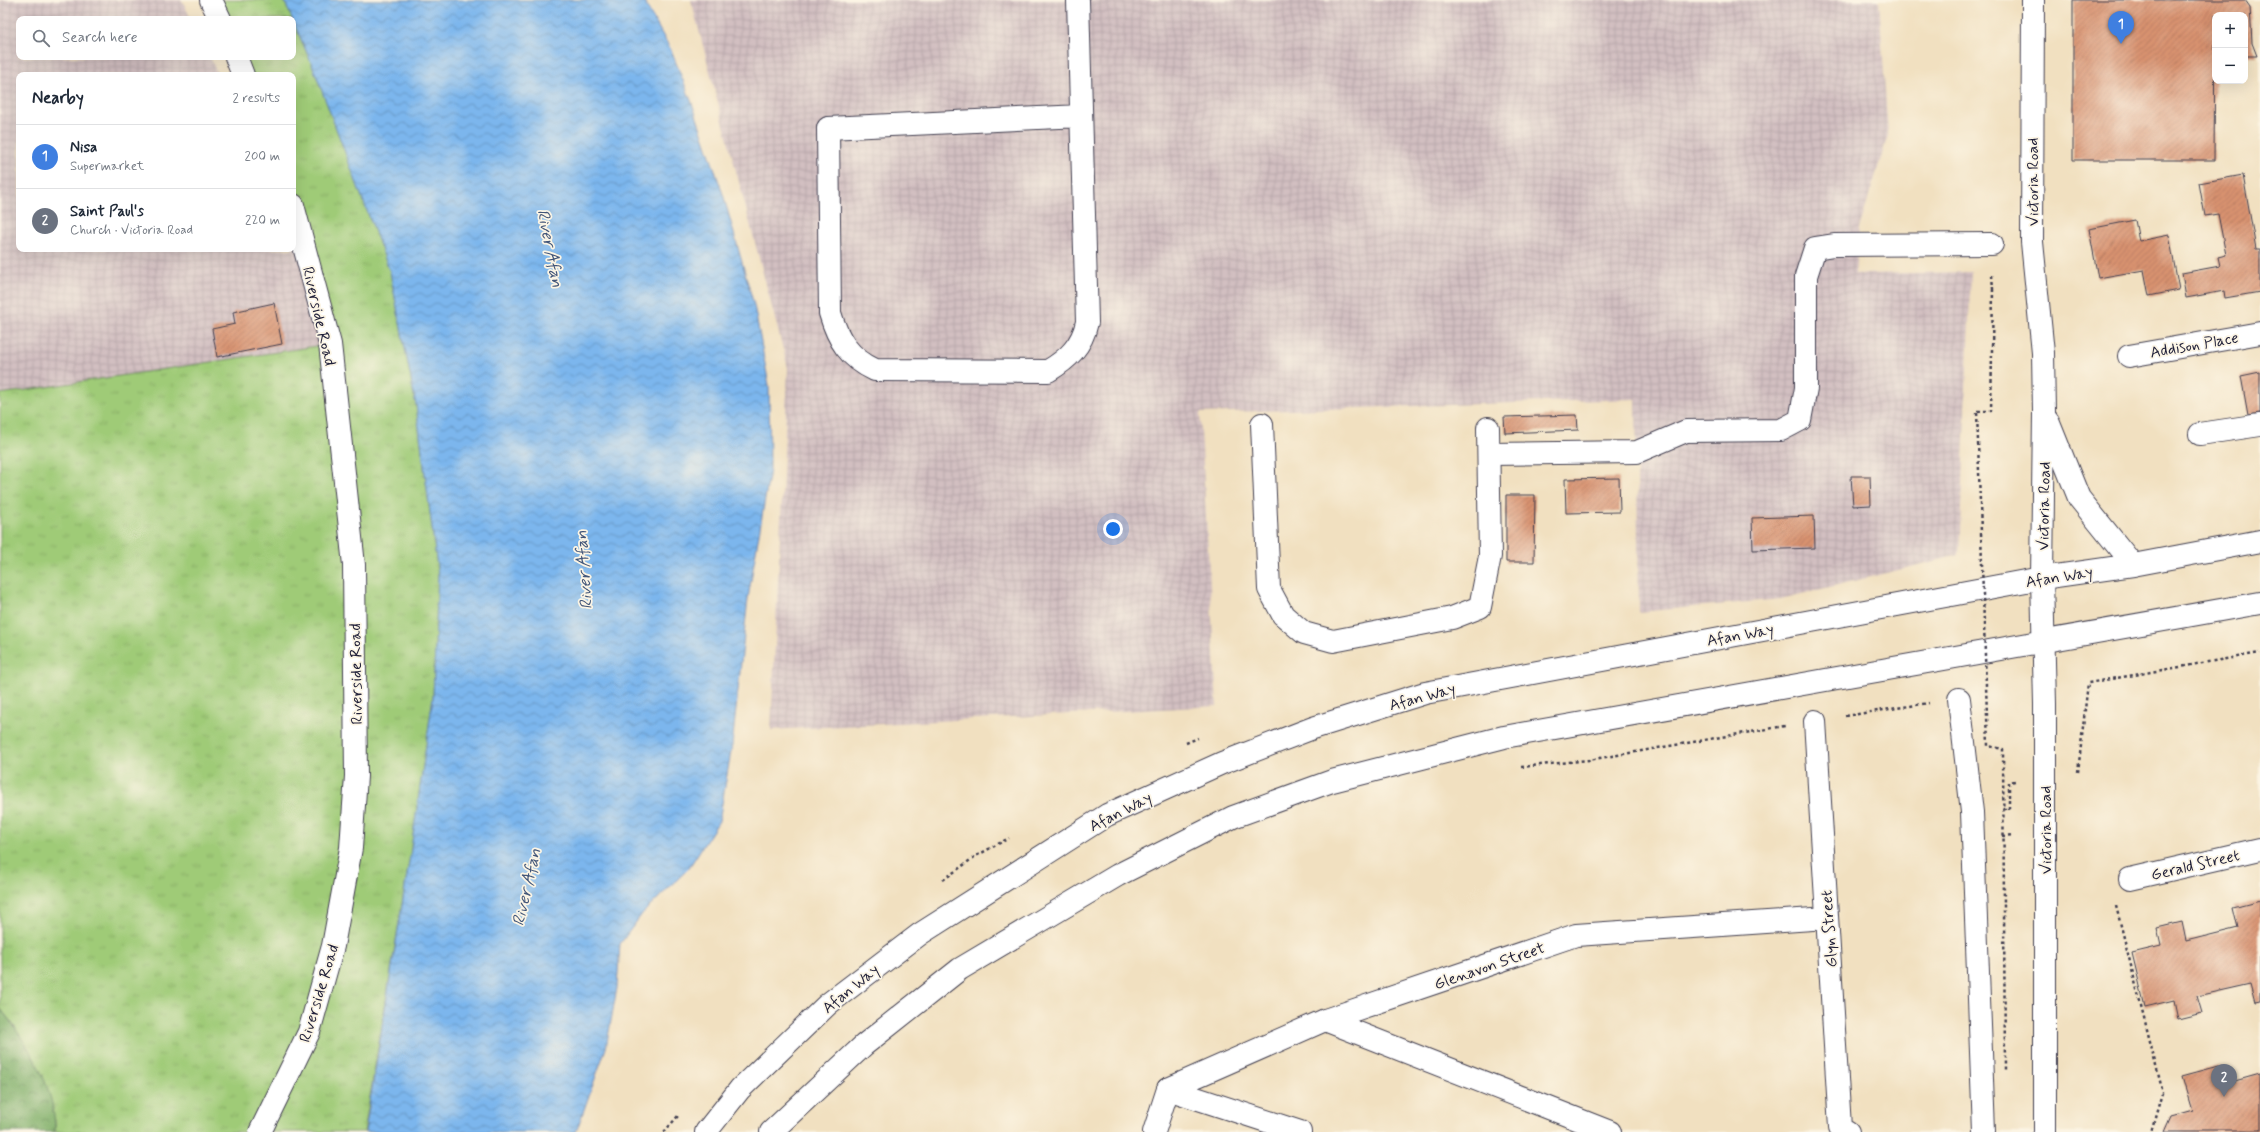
<!DOCTYPE html>
<meta charset="utf-8">
<style>
body{margin:0;font-family:Mynerve,sans-serif;background:#f2f2f3;color:#1f2937}
.controls{position:absolute;right:12px;top:12px;display:grid;overflow:hidden;border-radius:8px;box-shadow:0 4px 16px #0002}
.controls button{width:36px;height:36px;display:grid;place-items:center;padding:0;border:0;border-bottom:1px solid #e0e1e3;background:#fff;color:#1f2937;font:20px sans-serif}
.you{position:absolute;left:1113px;top:529px;width:14px;height:14px;margin:-10px;border:3px solid #fff;border-radius:50%;background:#1a73e8;box-shadow:0 0 0 6px #1a73e833}
.badge{display:grid;place-items:center;width:26px;height:26px;border-radius:50%;background:#d1495b;color:#fff;font-size:13px;font-weight:700}
.pin{position:absolute;translate:-50% -33px;filter:drop-shadow(0 1px 2px #0008)}
.pin::after{content:'';position:absolute;top:21px;width:14px;height:12px;background:inherit;clip-path:polygon(0 0,100% 0,50% 100%)}
.list{margin:0;padding:0;list-style:none}
h2{display:flex;justify-content:space-between;align-items:center;height:52px;margin:0;padding:0 16px;font-size:17px}
h2 small{font-size:13px;font-weight:400;color:#747a83}
.list li{display:grid;grid-template-columns:26px 1fr auto;gap:12px;align-items:center;box-sizing:border-box;height:64px;padding:0 16px;border-top:1px solid #e0e1e3}
.list b{display:block;font-size:15px;white-space:nowrap}
.list p{margin:0;font-size:13px;white-space:nowrap;color:#747a83}
.list em{font-size:13px;font-style:normal;color:#747a83}
.icon{flex:none;width:22px;height:22px;fill:none;stroke:currentColor;stroke-width:2;stroke-linecap:round;stroke-linejoin:round}
.map{position:relative;flex:none;width:2260px;height:1132px;overflow:hidden}
.search{position:absolute;background:#fff;box-shadow:0 4px 16px #0002;left:16px;top:16px;width:280px;height:44px;display:flex;align-items:center;gap:10px;box-sizing:border-box;padding:0 14px;border-radius:8px;color:#747a83;font-size:15px}
.panel{position:absolute;background:#fff;box-shadow:0 4px 16px #0002;left:16px;top:72px;width:280px;height:180px;border-radius:8px}
.map>svg:first-child{display:block}
</style>
<div class="map">
<svg width="2260" height="1132" viewBox="0 0 2260 1132">
<defs>
<pattern id="industrial-grid" width="8" height="8" patternUnits="userSpaceOnUse"><rect width="8" height="8" fill="#d2bfc1"/><path d="M0 4h8M4 0v8" fill="none" stroke="#b4a4a7"/></pattern>
<pattern id="grass-tufts" width="24" height="20" patternUnits="userSpaceOnUse"><rect width="24" height="20" fill="#9fcb77"/><path d="M3 7l-1-3M5 7V3M7 7l1-3M15 17l-1-3M17 17v-4M19 17l1-3" fill="none" stroke="#89ae68"/></pattern>
<pattern id="forest-crowns" width="20" height="18" patternUnits="userSpaceOnUse"><rect width="20" height="18" fill="#7faf68"/><path d="M2 6a3 3 0 1 1 6 0M12 15a3 3 0 1 1 6 0" fill="none" stroke="#688e57"/></pattern>
<pattern id="water-waves" width="16" height="10" patternUnits="userSpaceOnUse"><rect width="16" height="10" fill="#7cb6ed"/><path d="M0 5q4-4 8 0t8 0" fill="none" stroke="#6594c1"/></pattern>
<pattern id="building-hatch" width="6" height="6" patternUnits="userSpaceOnUse"><rect width="6" height="6" fill="#d89270"/><path d="M-1 1l2-2M0 6l6-6M5 7l2-2" fill="none" stroke="#af775d"/></pattern>
</defs>
<rect width="100%" height="100%" fill="#fcf5e5"/>
<filter id="ink" filterUnits="userSpaceOnUse"><feTurbulence type="fractalNoise" baseFrequency=".025" numOctaves="2"/><feDisplacementMap in="SourceGraphic" scale="8" xChannelSelector="R" yChannelSelector="G"/><feConvolveMatrix kernelMatrix="1 2 1 2 8 2 1 2 1" color-interpolation-filters="sRGB"/></filter>
<filter id="wash" filterUnits="userSpaceOnUse"><feTurbulence type="fractalNoise" baseFrequency=".012" numOctaves="4" result="noise"/><feDisplacementMap in="SourceGraphic" scale="16" xChannelSelector="R" yChannelSelector="G"/><feGaussianBlur stdDeviation="0.9" result="paint"/><feColorMatrix in="noise" values="0 0 0 0 0 0 0 0 0 0 0 0 0 0 0 0 0 1.4 0 .05"/><feComposite in="paint" operator="in"/></filter>
<g filter="url(#wash)">
<rect width="100%" height="100%" fill="#f1e0c0"/>
<g fill="url(#industrial-grid)">
<path d="M0 0H182L191 19H19V57H210L218 75H19V249H293V205L330 344 0 394Z"/>
<path d="M691 0H1879L1888 135 1859 229 1855 274 1971 272 1959 555 1781 599 1639 612 1636 399 1200 413 1217 706 771 730 788 368Z"/>
</g>
<g fill="url(#grass-tufts)" stroke="#607659">
<path d="M211 0H284L292 19H220Z"/>
<path d="M293 21 313 67 390 272 416 405 438 574 433 697 410 856 364 1132H55V1120L15 1027 0 1008V394L330 344 293 205V75H243L236 57H293Z"/>
</g>
<path fill="url(#forest-crowns)" stroke="#506852" d="M0 1008C27 1043 56 1086 55 1132H0Z"/>
<path fill="url(#water-waves)" stroke="#4f6c94" d="M284 0H643L671 50 692 103 723 194 754 305 769 385 770 470 748 598 732 746 719 821 688 869 642 914 620 944 617 988 606 1048 576 1132H365L410 856 433 697 438 574 416 405 390 272 313 67Z"/>
<g id="blocks">
<g fill="url(#building-hatch)">
<path d="M2073 0H2245L2250 7 2252 43 2257 56H2245V15H2215L2214 160H2073Z"/>
<path d="M2243 175 2256 249H2260V292L2225 298 2224 291 2186 298 2182 273 2220 266 2218 257 2226 255 2218 214 2205 216 2199 183Z"/>
<path d="M2135 220 2139 241 2169 235 2179 290 2149 296 2144 270 2098 278 2089 229Z"/>
<path d="M274 303 282 344 217 357 212 329 235 324 233 312Z"/>
<path d="M2260 372V413L2248 415 2241 376Z"/>
<path d="M1577 415 1578 430 1505 433 1504 417Z"/>
<path d="M1851 476H1870L1871 505 1853 506Z"/>
<path d="M1619 478 1620 512 1566 513 1565 479Z"/>
<path d="M1506 495H1535L1534 562H1506Z"/>
<path d="M1814 516 1815 548 1753 550 1752 518Z"/>
<path d="M2260 900V1002L2255 1003 2250 984 2197 996 2202 1013 2178 1019 2174 1000 2145 1007 2132 953 2161 946 2157 928 2182 922 2186 941 2238 928 2233 907Z"/>
<path d="M2219 1066 2224 1084 2260 1074V1132H2163L2170 1116 2192 1110 2182 1076Z"/>
</g>
</g>
</g>
<g filter="url(#ink)">
<use href="#blocks" fill-opacity="0" stroke="#413e4f" stroke-width="1"/>
<g fill="none" stroke-linecap="round" stroke-linejoin="round">
<defs>
<g id="minor">
<path d="M211 0 220 19"/>
<path d="M1078 0 1087 322C1082 346 1068 359 1048 371L875 370C849 358 838 340 830 313L828 128 1081 116"/>
<path d="M2033 0 2032 242 2043 353 2044 412 2042 578 2045 704V1132"/>
<path d="M236 57 243 75"/>
<path d="M2129 356 2260 333"/>
<path d="M2048 421 2079 498 2133 565"/>
<path d="M1262 424 1269 589 1283 615 1304 633 1333 641 1452 618 1480 607 1490 556 1488 428"/>
<path d="M2200 434 2260 425"/>
<path d="M1489 454 1637 452 1686 431 1781 430 1800 420 1806 388V276L1815 248 1834 245 1992 244"/>
<path d="M1959 699 1972 812 1984 1132"/>
<path d="M1815 721 1840 1127 1848 1132"/>
<path d="M2130 879 2260 849"/>
<path d="M1325 1020 1610 1132"/>
<path d="M1168 1089 1325 1020 1576 935 1827 918"/>
<path d="M1168 1089 1300 1132"/>
<path d="M260 1132 309 1032 333 946 351 848 356 776 354 565 330 344 293 205"/>
<path d="M1154 1132 1168 1089"/>
</g>
<g id="major">
<path d="M706 1132 740 1089 828 1004 920 934 1107 815 1222 763 1313 728 1425 693 2042 578 2133 565 2260 541"/>
<path d="M771 1132 864 1045 960 969 1118 875 1233 817 1332 781 1504 737 2260 603"/>
</g>
</defs>
<use href="#minor" stroke="#413e4f" stroke-width="24"/>
<use href="#major" stroke="#413e4f" stroke-width="24"/>
<g stroke="#413e4f" stroke-width="2.5" stroke-dasharray="3 3" stroke-linecap="butt">
<path d="M1992 275 1993 289"/>
<path d="M1845 716 1929 703"/>
<path d="M1186 743 1198 738"/>
<path d="M1521 767 1589 760 1785 726"/>
<path d="M2078 772 2088 683 2260 653"/>
<path d="M2003 809H2009V782L2015 781"/>
<path d="M2003 836 2014 835"/>
<path d="M943 880 976 856 1009 838"/>
<path d="M2116 906 2163 1093 2152 1132"/>
<path d="M664 1132 678 1116"/>
</g>
<use href="#minor" stroke="#fff" stroke-width="22"/>
<use href="#major" stroke="#fff" stroke-width="22"/>
<path stroke="#413e4f" stroke-width="2.5" stroke-dasharray="3 3" stroke-linecap="butt" d="M1993 289 1991 411H1977L1988 746 2003 749 2005 1071"/>
</g>
</g>
<g text-anchor="middle" stroke-width="3.5" stroke-linejoin="round" paint-order="stroke">
<g font-size="16" fill="#22223b" stroke="#fcf5e5">
<text transform="translate(2032 182) rotate(-90)" y="6">Victoria Road</text>
<text transform="translate(320 316) rotate(77)" y="6">Riverside Road</text>
<text transform="translate(2194 344) rotate(-10)" y="6">Addison Place</text>
<text transform="translate(2043 506) rotate(-89)" y="6">Victoria Road</text>
<text transform="translate(2059 576) rotate(-9)" y="6">Afan Way</text>
<text transform="translate(1740 634) rotate(-10)" y="6">Afan Way</text>
<text transform="translate(355 674) rotate(-91)" y="6">Riverside Road</text>
<text transform="translate(1422 696) rotate(-15)" y="6">Afan Way</text>
<text transform="translate(1120 811) rotate(-27)" y="6">Afan Way</text>
<text transform="translate(2045 830) rotate(-90)" y="6">Victoria Road</text>
<text transform="translate(2195 864) rotate(-13)" y="6">Gerald Street</text>
<text transform="translate(1828 929) rotate(-94)" y="6">Glyn Street</text>
<text transform="translate(1489 965) rotate(-19)" y="6">Glenavon Street</text>
<text transform="translate(850 988) rotate(-39)" y="6">Afan Way</text>
<text transform="translate(318 993) rotate(-73)" y="6">Riverside Road</text>
</g>
<g font-size="17" font-style="italic" fill="#425679" stroke="#fcf5e5">
<text transform="translate(551 248) rotate(79)" y="6">River Afan</text>
<text transform="translate(583 570) rotate(-94)" y="6">River Afan</text>
<text transform="translate(526 887) rotate(-77)" y="6">River Afan</text>
</g>
</g>
</svg>
<div class="controls">
<button>+</button>
<button>−</button>
</div>
<div class="you"></div>
<div class="pin badge" style="left:2121px;top:44px;background:#3f7fe0">1</div>
<div class="pin badge" style="left:2224px;top:1097px;background:#6b7280">2</div>
<div class="search"><svg class="icon" aria-label="search" viewBox="0 0 24 24"><circle cx="10" cy="10" r="6"/><path d="M15 15l6 6"/></svg>Search here</div>
<section class="panel">
<h2>Nearby<small>2 results</small></h2>
<ul class="list">
<li><span class="badge" style="background:#3f7fe0">1</span><div><b>Nisa</b><p>Supermarket</p></div><em>200 m</em></li>
<li><span class="badge" style="background:#6b7280">2</span><div><b>Saint Paul's</b><p>Church · Victoria Road</p></div><em>220 m</em></li>
</ul>
</section>
</div>
